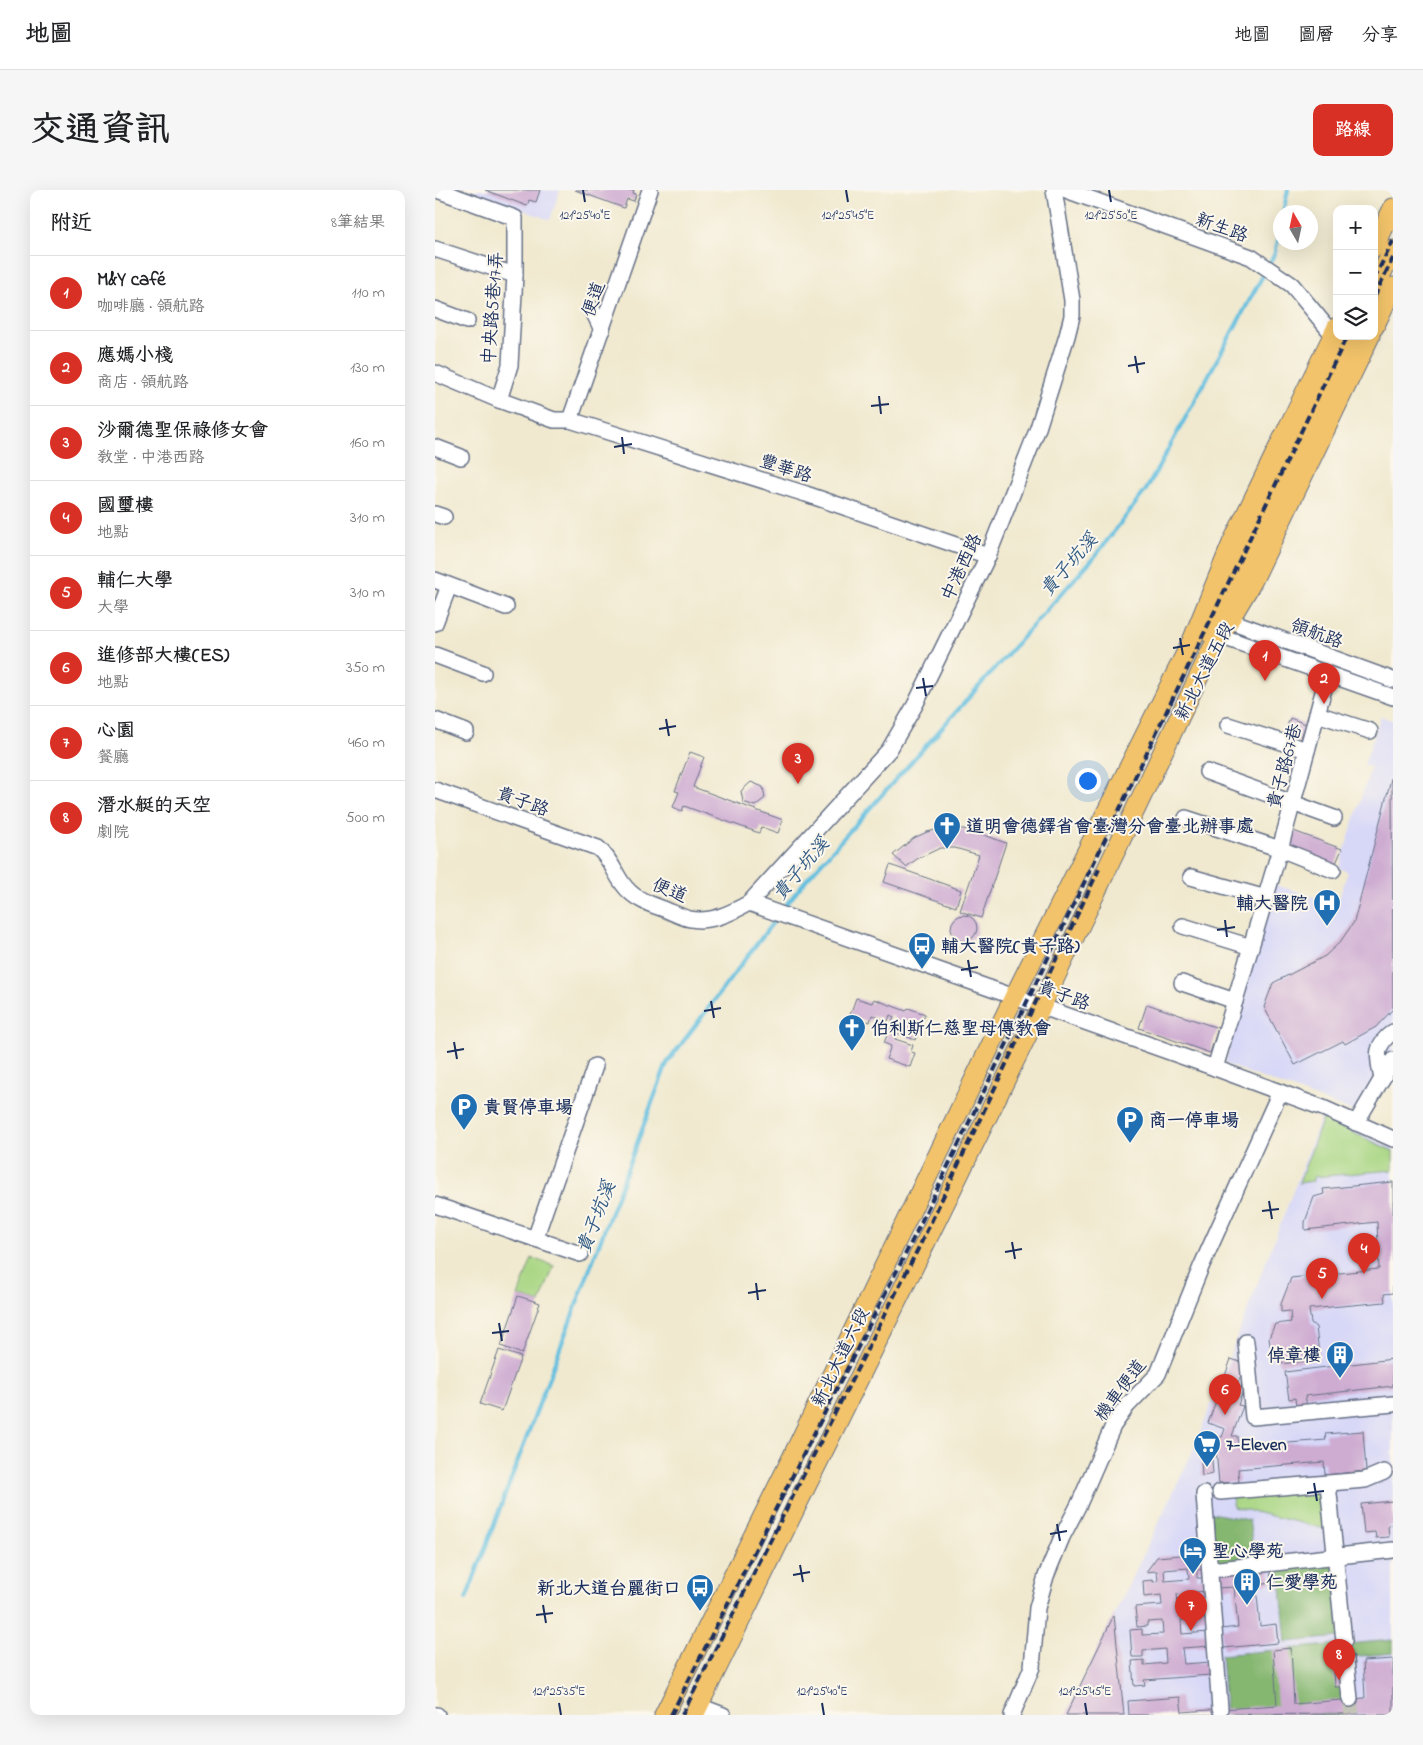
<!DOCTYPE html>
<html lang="zh-TW">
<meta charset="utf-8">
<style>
body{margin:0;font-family:"Indie Flower","LXGW WenKai TC",sans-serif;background:#f6f6f6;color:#202124}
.controls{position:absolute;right:15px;top:15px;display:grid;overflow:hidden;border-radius:10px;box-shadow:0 5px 20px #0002}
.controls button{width:45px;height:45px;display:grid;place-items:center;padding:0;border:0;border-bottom:1px solid #e0e0e0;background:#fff;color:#202124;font:25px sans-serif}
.compass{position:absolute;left:838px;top:15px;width:45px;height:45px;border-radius:50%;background:#fff;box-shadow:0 5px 20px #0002;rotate:351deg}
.you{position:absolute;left:652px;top:590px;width:18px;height:18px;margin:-12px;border:4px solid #fff;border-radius:50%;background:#1a73e8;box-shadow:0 0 0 8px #1a73e833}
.badge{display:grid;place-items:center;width:32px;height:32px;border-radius:50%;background:#d93025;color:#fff;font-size:16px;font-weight:700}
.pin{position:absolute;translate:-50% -41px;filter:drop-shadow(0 1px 2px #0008)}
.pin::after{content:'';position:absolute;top:26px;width:18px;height:15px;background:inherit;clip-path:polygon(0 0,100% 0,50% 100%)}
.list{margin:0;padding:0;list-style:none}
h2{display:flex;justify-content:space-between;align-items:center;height:65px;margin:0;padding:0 20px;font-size:21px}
h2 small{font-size:16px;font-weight:400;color:#757577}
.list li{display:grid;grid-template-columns:32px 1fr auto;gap:15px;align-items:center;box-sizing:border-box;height:75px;padding:0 20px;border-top:1px solid #e0e0e0}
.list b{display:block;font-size:19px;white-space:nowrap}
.list p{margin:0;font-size:16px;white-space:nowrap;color:#757577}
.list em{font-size:16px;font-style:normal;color:#757577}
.icon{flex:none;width:28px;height:28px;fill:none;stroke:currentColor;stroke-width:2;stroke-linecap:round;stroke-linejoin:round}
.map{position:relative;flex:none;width:958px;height:1525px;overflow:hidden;border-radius:10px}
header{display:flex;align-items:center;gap:30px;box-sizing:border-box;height:70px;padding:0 25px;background:#fff;border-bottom:1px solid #e0e0e0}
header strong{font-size:24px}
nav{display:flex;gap:28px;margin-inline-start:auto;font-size:18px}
.intro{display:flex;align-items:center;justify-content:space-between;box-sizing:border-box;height:120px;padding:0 30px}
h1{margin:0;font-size:35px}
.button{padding:12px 22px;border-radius:10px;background:#d93025;color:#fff;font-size:18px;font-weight:700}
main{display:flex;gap:30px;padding:0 30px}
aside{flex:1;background:#fff;border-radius:10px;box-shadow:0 5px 20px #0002}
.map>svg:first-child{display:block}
</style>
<header>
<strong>地圖</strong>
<nav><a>地圖</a><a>圖層</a><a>分享</a></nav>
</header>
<div class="intro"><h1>交通資訊</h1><a class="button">路線</a></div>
<main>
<aside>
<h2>附近<small>8筆結果</small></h2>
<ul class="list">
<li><span class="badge">1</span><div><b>M&amp;Y café</b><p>咖啡廳 · 領航路</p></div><em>110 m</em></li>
<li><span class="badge">2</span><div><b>應媽小棧</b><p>商店 · 領航路</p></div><em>130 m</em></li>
<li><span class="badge">3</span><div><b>沙爾德聖保祿修女會</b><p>教堂 · 中港西路</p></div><em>160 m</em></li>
<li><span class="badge">4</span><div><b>國璽樓</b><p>地點</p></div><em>310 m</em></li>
<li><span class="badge">5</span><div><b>輔仁大學</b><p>大學</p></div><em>310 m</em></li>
<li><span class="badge">6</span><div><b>進修部大樓(ES)</b><p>地點</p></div><em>350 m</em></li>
<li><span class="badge">7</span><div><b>心園</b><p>餐廳</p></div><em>460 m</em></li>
<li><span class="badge">8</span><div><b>潛水艇的天空</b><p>劇院</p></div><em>500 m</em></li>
</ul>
</aside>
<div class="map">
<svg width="958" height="1525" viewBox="0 0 958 1525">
<rect width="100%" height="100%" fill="#fbf7ec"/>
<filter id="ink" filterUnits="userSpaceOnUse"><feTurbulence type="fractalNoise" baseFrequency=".02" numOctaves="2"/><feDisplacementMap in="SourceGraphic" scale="10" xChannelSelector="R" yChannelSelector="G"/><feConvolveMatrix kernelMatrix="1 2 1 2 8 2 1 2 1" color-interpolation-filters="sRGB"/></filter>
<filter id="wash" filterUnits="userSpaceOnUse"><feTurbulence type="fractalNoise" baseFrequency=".0096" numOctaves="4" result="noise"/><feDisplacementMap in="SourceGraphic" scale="20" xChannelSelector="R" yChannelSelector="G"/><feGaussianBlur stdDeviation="1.12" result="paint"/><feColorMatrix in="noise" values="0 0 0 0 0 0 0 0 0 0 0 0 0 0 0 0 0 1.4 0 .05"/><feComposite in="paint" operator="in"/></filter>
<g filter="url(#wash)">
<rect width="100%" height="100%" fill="#f0e9cf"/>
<g fill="#d7d7f8">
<path d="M34 0H125L115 30Z"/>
<path d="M946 526 958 531V874L930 926 790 874 838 694 902 714 913 682 904 678 936 577 929 575Z"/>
<path d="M887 926 958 958V1525H631L758 1261Z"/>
</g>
<g fill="#a9d683" stroke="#628270">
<path d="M888 929 958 961V980L878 987V991L864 993Z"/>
<path d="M97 1068 119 1076 105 1113 83 1106Z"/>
<path d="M890 1297 895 1340 799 1317 796 1304Z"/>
</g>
<g fill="#86b771" stroke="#507368">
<path d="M776 1323 814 1330 818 1357 798 1375 780 1377Z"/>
<path d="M898 1370 905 1447 851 1452 844 1376Z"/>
<path d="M958 1450V1463L914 1467 913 1454Z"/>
<path d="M907 1454 913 1525H791L786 1465Z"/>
</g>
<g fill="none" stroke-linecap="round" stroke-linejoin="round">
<g stroke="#62bfe0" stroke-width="4">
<path d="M848 22 853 0"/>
<path d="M834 74 840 63 846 37"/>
<path d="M346 721 371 690 661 365 711 300 831 80"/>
<path d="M31 1409 232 873 342 727"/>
</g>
</g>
<g id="blocks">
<g fill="#ceacd2" fill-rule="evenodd">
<path d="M50 0H105L101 12 94 10 92 16Z"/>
<path d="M140 0H199L198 3 201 4 199 11 192 9 189 18Z"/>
<path d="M855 528 871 534 864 553 848 547Z"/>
<path d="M255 562 269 567 258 597 348 630 343 643 326 637 324 643 249 616 247 621 238 617 244 602 240 601Z"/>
<path d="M957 585 958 819 941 837 910 854 908 851 860 875 829 817 838 793 890 766 905 752 919 732Z"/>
<path d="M316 592 328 597 330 608 320 616 308 612 306 601Z"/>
<path d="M520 638 536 640 571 653 546 728 525 721 544 665 520 658H505L482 669 471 677 458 665 479 648 492 642 505 639Z"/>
<path d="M856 640 907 659 899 678 849 659Z"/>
<path d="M455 675 526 700 521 717 449 692Z"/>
<circle cx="529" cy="738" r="13"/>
<path d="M421 808 437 813 439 809 471 821 473 818 490 824 480 850 463 843 460 849 478 855 476 862 480 863 475 877 451 869 456 856 449 853 459 827 455 825 453 831 437 825 435 832 415 825Z"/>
<path d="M712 814 783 838 775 863 704 838Z"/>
<path d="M958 992V1103L949 1104 950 1112 874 1119 876 1133 881 1137 884 1164 879 1166 880 1170 845 1174 835 1155 834 1148 840 1134 856 1132 855 1121 846 1122V1114L856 1088 944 1079 942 1032 870 1040V1032L879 1007 889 1004 888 999Z"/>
<path d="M83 1106 105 1113 87 1164 66 1156Z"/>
<path d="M64 1160 86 1167 67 1221 45 1214Z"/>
<path d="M796 1169 808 1173 806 1177 807 1182 802 1196 809 1198 803 1215 808 1216 797 1246H802L803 1257 891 1250 890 1244 928 1241 931 1281 890 1285 889 1272 803 1279 804 1292 784 1293 780 1248 787 1247 790 1239 773 1233Z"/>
<path d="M958 1169V1196L870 1206 872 1216 861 1217 860 1208 854 1209 850 1182Z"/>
<path d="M777 1270 778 1284 767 1286 766 1272Z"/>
<path d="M958 1311V1335L953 1336 954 1347 941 1348 940 1342 929 1343 926 1314Z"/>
<path d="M768 1363 769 1379 762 1380V1388H770L771 1401 742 1404 743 1413 772 1411 774 1428 746 1430 747 1444 774 1442 776 1456 747 1458 749 1474 776 1472V1485L709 1490 710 1495 699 1496 697 1471 709 1470V1475L731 1473 730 1459 708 1461V1467H697L695 1440 707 1439V1445L728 1444 727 1431 712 1432V1436L702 1437 700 1417 727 1415 726 1405 709 1407 708 1391 718 1390V1392L723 1391 722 1381 711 1382 722 1367ZM753 1378 754 1389 730 1391 729 1380Z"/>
<path d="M835 1377 836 1393 821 1395 825 1436 841 1434 843 1453 788 1458 786 1439 803 1437 799 1397 783 1398 782 1382Z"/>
<path d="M679 1425 689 1525H631Z"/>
<path d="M856 1458 859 1514 930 1508 928 1471 958 1469V1525H932V1524L694 1525 693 1511 745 1507 747 1522 842 1515 838 1460Z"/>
<path d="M899 1482H908L909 1497H900Z"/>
</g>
</g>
</g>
<g filter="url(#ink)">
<use href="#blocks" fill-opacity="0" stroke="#667086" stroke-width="1"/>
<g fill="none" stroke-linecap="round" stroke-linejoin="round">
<path stroke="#c5c4b8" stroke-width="15" stroke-dasharray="15 8" stroke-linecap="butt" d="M915 1509 917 1525"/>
<defs>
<g id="minor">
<path d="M2 0 80 28V85L75 175 64 210"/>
<path d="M631 0 816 67 857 95 904 152"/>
<path d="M0 59 80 85"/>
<path d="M0 119 32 131"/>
<path d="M157 119 167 140"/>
<path d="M0 183 64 210 119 230H135L371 304 553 366"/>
<path d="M135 230 215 0"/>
<path d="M0 257 26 267"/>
<path d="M0 324 9 327"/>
<path d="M0 390 71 417"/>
<path d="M793 430 958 490"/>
<path d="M0 433 14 396"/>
<path d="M785 446 958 507"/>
<path d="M0 465 48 483"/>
<path d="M882 524 935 541"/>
<path d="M0 530 31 542"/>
<path d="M793 535 872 560"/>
<path d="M772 582 899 628"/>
<path d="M0 600 163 658C180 673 180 689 195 702 203 710 215 714 226 718 235 721 245 727 255 729 276 733 296 723 314 713L454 560 480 515 553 366 603 238 632 146 637 126V110L619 0"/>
<path d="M751 628 845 659 898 680"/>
<path d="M756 687 831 708"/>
<path d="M314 713 780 878 888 918 958 949"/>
<path d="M748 736 816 757"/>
<path d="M747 793 800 811"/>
<path d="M780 878 845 659 893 484"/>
<path d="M947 889C943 868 938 856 958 842"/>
<path d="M921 933 958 870"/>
<path d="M0 1015 145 1064"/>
<path d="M100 1049 160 876"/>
<path d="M811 1152 818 1227 958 1214"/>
<path d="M893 1294 909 1451"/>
<path d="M785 1302 930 1290 949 1282"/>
<path d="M769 1304 785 1519"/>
<path d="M775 1380 958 1360"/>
<path d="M911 1470 915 1509"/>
<path d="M264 1516 288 1525"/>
<path d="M0 1525H2"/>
<path d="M577 1525 597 1477 602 1418 611 1386 627 1347 644 1314 678 1236 692 1216 723 1184 766 1077 845 902"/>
</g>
<g id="major">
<path d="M939 58 958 18"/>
<path d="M939 99 958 60"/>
<path d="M939 137 958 97"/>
<path d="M773 442 916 146"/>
<path d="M229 1525 352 1278 579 807 757 451 797 353 902 137"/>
<path d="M259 1525 606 817 777 459 817 392 935 146"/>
</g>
</defs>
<use href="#minor" stroke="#667086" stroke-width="18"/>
<use href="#major" stroke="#667086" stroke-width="21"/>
<use href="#minor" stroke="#fff" stroke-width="15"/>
<use href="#major" stroke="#f2c36a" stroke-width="19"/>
<g stroke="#1b2f5e" stroke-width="4" stroke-dasharray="8 4" stroke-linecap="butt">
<path d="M939 89 958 51"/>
<path d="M939 107 958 68"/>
<path d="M236 1525 477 1051 912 146"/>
<path d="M247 1525 485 1055 665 677"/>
</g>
</g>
</g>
<path fill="none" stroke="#1b2f5e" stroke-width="2" d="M148 0 150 12M411 0 413 12M674 0 676 12M700 166 703 183M693 176 710 173M444 206 446 224M436 216 454 214M187 247 189 264M179 257 197 254M745 448 748 465M738 458 755 455M488 488 491 506M481 498 498 496M231 529 234 546M224 539 241 536M790 730 792 747M782 740 800 737M533 770 536 787M526 780 543 777M276 811 279 828M269 821 286 818M19 852 22 869M12 862 29 859M834 1011 837 1029M827 1021 844 1019M577 1052 580 1069M570 1062 587 1059M321 1093 323 1110M313 1103 331 1100M64 1133 67 1151M57 1143 74 1141M879 1293 882 1311M872 1303 889 1301M622 1334 625 1351M615 1344 632 1341M365 1375 368 1392M358 1385 375 1382M108 1415 111 1433M101 1425 118 1423M124 1513 126 1525M387 1513 389 1525M650 1513 652 1525"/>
<defs>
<symbol id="church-pin" viewBox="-11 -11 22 30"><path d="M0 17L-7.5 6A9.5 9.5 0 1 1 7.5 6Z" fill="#1f6fb2" stroke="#fbf7ec"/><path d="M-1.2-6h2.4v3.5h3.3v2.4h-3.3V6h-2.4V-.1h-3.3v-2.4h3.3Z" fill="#fff"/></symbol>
<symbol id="hospital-pin" viewBox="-11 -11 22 30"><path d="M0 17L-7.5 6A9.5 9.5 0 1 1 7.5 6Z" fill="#1f6fb2" stroke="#fbf7ec"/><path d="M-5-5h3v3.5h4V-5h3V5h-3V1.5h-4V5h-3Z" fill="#fff"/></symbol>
<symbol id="bus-pin" viewBox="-11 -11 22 30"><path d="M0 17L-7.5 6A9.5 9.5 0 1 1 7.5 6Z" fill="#1f6fb2" stroke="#fbf7ec"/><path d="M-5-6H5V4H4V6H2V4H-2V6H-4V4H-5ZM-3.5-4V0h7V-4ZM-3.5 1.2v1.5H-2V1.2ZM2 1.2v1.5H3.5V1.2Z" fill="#fff"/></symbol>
<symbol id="parking-pin" viewBox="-11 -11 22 30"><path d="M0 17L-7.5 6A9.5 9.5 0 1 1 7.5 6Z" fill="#1f6fb2" stroke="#fbf7ec"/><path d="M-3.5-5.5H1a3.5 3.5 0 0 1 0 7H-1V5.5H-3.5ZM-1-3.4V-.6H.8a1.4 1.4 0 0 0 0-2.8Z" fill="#fff"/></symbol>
<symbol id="building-pin" viewBox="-11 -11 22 30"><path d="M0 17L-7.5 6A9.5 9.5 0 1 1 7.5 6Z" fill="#1f6fb2" stroke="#fbf7ec"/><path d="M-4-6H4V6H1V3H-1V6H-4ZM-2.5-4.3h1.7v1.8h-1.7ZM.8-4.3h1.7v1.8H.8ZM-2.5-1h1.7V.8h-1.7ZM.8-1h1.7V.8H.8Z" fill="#fff"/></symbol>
<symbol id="supermarket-pin" viewBox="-11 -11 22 30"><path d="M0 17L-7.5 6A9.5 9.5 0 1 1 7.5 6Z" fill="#1f6fb2" stroke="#fbf7ec"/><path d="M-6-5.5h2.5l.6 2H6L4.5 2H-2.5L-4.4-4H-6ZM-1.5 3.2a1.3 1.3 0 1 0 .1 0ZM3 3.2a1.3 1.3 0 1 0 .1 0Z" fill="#fff"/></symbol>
<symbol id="hotel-pin" viewBox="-11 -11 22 30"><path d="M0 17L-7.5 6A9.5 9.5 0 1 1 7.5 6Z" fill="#1f6fb2" stroke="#fbf7ec"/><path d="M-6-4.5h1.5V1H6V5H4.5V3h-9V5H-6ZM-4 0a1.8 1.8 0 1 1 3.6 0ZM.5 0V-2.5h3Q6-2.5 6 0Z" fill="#fff"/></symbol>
</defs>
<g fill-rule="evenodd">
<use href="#church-pin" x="496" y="620" width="32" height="43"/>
<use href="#hospital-pin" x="876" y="697" width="32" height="43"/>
<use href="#bus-pin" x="471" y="740" width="32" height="43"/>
<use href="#church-pin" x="401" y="822" width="32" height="43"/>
<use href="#parking-pin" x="13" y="901" width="32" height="43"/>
<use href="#parking-pin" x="679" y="914" width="32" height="43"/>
<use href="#building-pin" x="889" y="1149" width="32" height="43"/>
<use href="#supermarket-pin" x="756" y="1238" width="32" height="43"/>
<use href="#hotel-pin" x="742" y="1345" width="32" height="43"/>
<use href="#building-pin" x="796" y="1376" width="32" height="43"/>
<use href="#bus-pin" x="249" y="1382" width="32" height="43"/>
</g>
<g text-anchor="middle" stroke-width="4" stroke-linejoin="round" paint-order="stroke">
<g font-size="18" fill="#1b2f5e" stroke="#fbf7ec">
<text transform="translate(787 37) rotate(20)" y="6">新生路</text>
<text transform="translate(158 109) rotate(-71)" y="6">便道</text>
<text transform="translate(57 118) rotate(-86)" y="6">中央路5巷17弄</text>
<text transform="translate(351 278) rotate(18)" y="6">豐華路</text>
<text transform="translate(526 377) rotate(-65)" y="6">中港西路</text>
<text transform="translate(882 443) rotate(20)" y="6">領航路</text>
<text transform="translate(769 481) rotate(-63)" y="6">新北大道五段</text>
<text transform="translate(849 576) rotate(-75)" y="6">貴子路67巷</text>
<text transform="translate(88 611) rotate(20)" y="6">貴子路</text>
<text transform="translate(235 700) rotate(22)" y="6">便道</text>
<text transform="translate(629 805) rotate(20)" y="6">貴子路</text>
<text transform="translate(405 1167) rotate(-64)" y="6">新北大道六段</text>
<text transform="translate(685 1200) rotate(-53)" y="6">機車便道</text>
</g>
<g font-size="18" font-weight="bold" fill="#1b2f5e" stroke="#fbf7ec" text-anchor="start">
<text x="531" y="642">道明會德鐸省會臺灣分會臺北辦事處</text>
<text x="873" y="719" text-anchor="end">輔大醫院</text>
<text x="506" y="762">輔大醫院(貴子路)</text>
<text x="436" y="844">伯利斯仁慈聖母傳教會</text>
<text x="48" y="923">貴賢停車場</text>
<text x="714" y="936">商一停車場</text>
<text x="886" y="1171" text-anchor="end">倬章樓</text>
<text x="791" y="1260">7-Eleven</text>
<text x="777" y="1367">聖心學苑</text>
<text x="831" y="1398">仁愛學苑</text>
<text x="246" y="1404" text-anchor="end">新北大道台麗街口</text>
</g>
<g font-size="19" font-style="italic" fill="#305a85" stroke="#fbf7ec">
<text transform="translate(633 374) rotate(-49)" y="7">貴子坑溪</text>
<text transform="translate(365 678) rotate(-50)" y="7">貴子坑溪</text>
<text transform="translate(160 1027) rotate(-69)" y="7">貴子坑溪</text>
</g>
</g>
<g font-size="12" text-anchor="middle" fill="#1b2f5e" stroke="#fbf7ec" stroke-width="4" stroke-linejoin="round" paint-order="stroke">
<text x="150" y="29">121°25'40"E</text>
<text x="413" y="29">121°25'45"E</text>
<text x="676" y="29">121°25'50"E</text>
<text x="124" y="1505">121°25'35"E</text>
<text x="387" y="1505">121°25'40"E</text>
<text x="650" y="1505">121°25'45"E</text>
</g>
</svg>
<div class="controls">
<button>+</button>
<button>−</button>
<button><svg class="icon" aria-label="layers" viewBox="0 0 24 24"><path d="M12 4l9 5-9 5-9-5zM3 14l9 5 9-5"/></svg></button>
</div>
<svg class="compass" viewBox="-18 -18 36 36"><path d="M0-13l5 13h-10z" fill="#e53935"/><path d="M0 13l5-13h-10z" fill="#757577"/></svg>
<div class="you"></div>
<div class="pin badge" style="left:830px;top:491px">1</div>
<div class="pin badge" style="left:889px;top:514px">2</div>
<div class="pin badge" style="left:363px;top:594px">3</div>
<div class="pin badge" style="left:929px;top:1084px">4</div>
<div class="pin badge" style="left:887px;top:1109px">5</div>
<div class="pin badge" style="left:790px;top:1225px">6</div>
<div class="pin badge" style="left:756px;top:1441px">7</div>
<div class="pin badge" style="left:904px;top:1490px">8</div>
</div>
</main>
